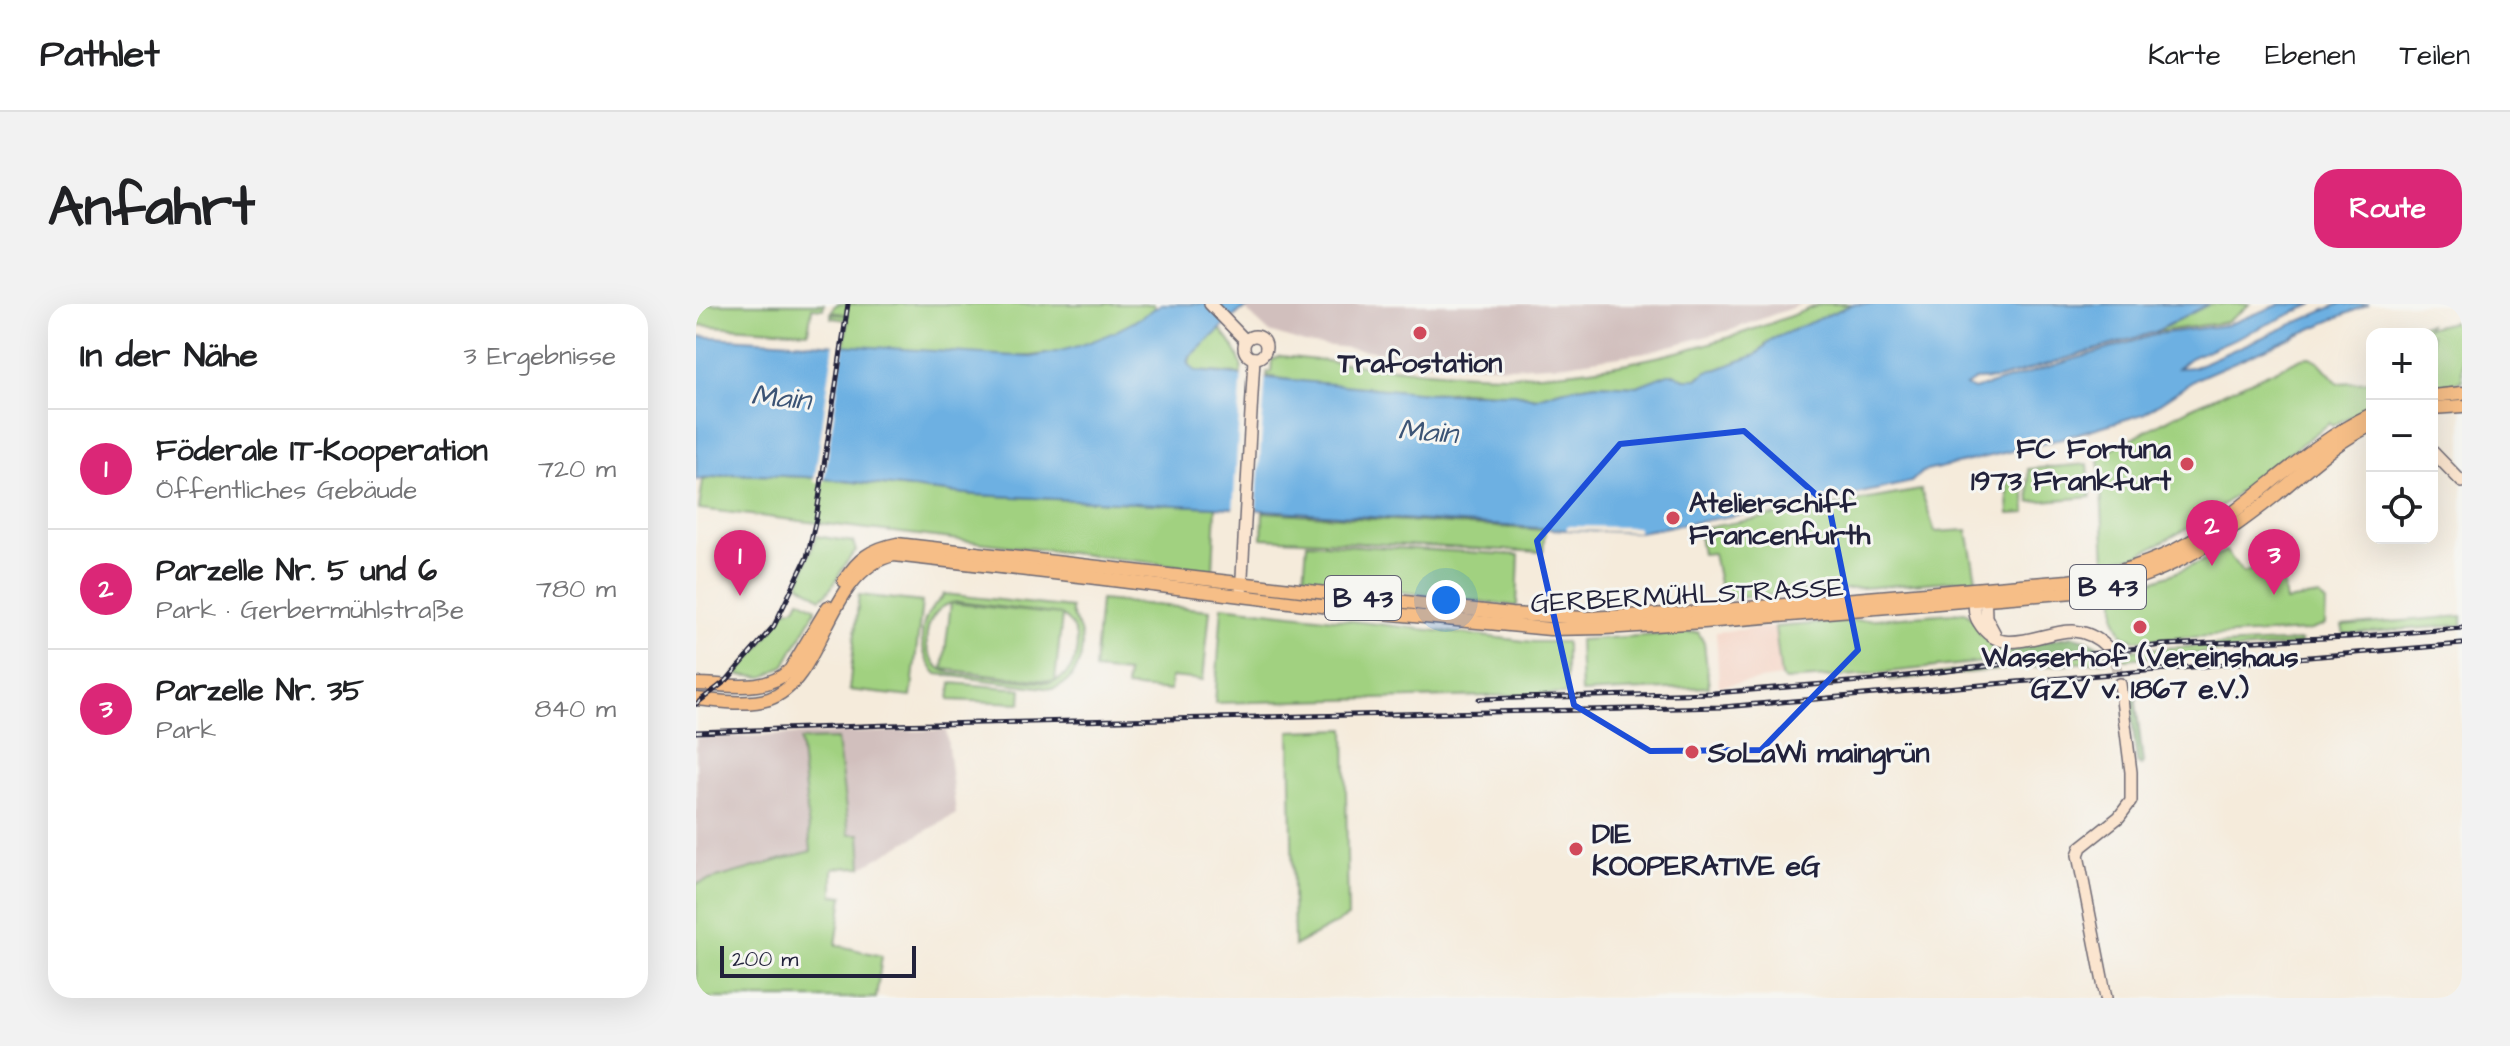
<!DOCTYPE html>
<html lang="de">
<meta charset="utf-8">
<style>
body{margin:0;font-family:"Architects Daughter",sans-serif;background:#f2f2f2;color:#202124}
.controls{position:absolute;right:24px;top:24px;display:grid;overflow:hidden;border-radius:16px;box-shadow:0 8px 32px #0002}
.controls button{width:72px;height:72px;display:grid;place-items:center;padding:0;border:0;border-bottom:2px solid #e0e0e0;background:#fff;color:#202124;font:40px sans-serif}
.scale{position:absolute;left:24px;bottom:20px;width:196px;box-sizing:border-box;padding-left:8px;border:4px solid #22223b;border-top:0;font-size:22px;line-height:28px;white-space:nowrap;color:#22223b;-webkit-text-stroke:6px #f6f6f2;paint-order:stroke}
.you{position:absolute;left:750px;top:296px;width:28px;height:28px;margin:-20px;border:6px solid #fff;border-radius:50%;background:#1a73e8;box-shadow:0 0 0 12px #1a73e833}
.badge{display:grid;place-items:center;width:52px;height:52px;border-radius:50%;background:#db2777;color:#fff;font-size:26px;font-weight:700}
.pin{position:absolute;translate:-50% -66px;filter:drop-shadow(0 2px 4px #0008)}
.pin::after{content:'';position:absolute;top:42px;width:28px;height:24px;background:inherit;clip-path:polygon(0 0,100% 0,50% 100%)}
.list{margin:0;padding:0;list-style:none}
h2{display:flex;justify-content:space-between;align-items:center;height:104px;margin:0;padding:0 32px;font-size:34px}
h2 small{font-size:26px;font-weight:400;color:#757577}
.list li{display:grid;grid-template-columns:52px 1fr auto;gap:24px;align-items:center;box-sizing:border-box;height:120px;padding:0 32px;border-top:2px solid #e0e0e0}
.list b{display:block;font-size:30px;white-space:nowrap}
.list p{margin:0;font-size:26px;white-space:nowrap;color:#757577}
.list em{font-size:26px;font-style:normal;color:#757577}
.icon{flex:none;width:44px;height:44px;fill:none;stroke:currentColor;stroke-width:2;stroke-linecap:round;stroke-linejoin:round}
.map{position:relative;flex:none;width:1766px;height:694px;overflow:hidden;border-radius:24px}
header{display:flex;align-items:center;gap:48px;box-sizing:border-box;height:112px;padding:0 40px;background:#fff;border-bottom:2px solid #e0e0e0}
header strong{font-size:38px}
nav{display:flex;gap:44px;margin-inline-start:auto;font-size:28px}
.intro{display:flex;align-items:center;justify-content:space-between;box-sizing:border-box;height:192px;padding:0 48px}
h1{margin:0;font-size:56px}
.button{padding:20px 36px;border-radius:24px;background:#db2777;color:#fff;font-size:28px;font-weight:700}
main{display:flex;gap:48px;padding:0 48px}
aside{flex:1;background:#fff;border-radius:24px;box-shadow:0 8px 32px #0002}
.map>svg:first-child{display:block}
</style>
<header>
<strong>Pathlet</strong>
<nav><a>Karte</a><a>Ebenen</a><a>Teilen</a></nav>
</header>
<div class="intro"><h1>Anfahrt</h1><a class="button">Route</a></div>
<main>
<aside>
<h2>In der Nähe<small>3 Ergebnisse</small></h2>
<ul class="list">
<li><span class="badge">1</span><div><b>Föderale IT-Kooperation</b><p>Öffentliches Gebäude</p></div><em>720 m</em></li>
<li><span class="badge">2</span><div><b>Parzelle Nr. 5 und 6</b><p>Park · Gerbermühlstraße</p></div><em>780 m</em></li>
<li><span class="badge">3</span><div><b>Parzelle Nr. 35</b><p>Park</p></div><em>840 m</em></li>
</ul>
</aside>
<div class="map">
<svg width="1766" height="694" viewBox="0 0 1766 694">
<rect width="100%" height="100%" fill="#f6f6f2"/>
<filter id="ink" filterUnits="userSpaceOnUse"><feTurbulence type="fractalNoise" baseFrequency=".0125" numOctaves="2"/><feDisplacementMap in="SourceGraphic" scale="16" xChannelSelector="R" yChannelSelector="G"/><feConvolveMatrix kernelMatrix="1 2 1 2 8 2 1 2 1" color-interpolation-filters="sRGB"/></filter>
<filter id="wash" filterUnits="userSpaceOnUse"><feTurbulence type="fractalNoise" baseFrequency=".006" numOctaves="4" result="noise"/><feDisplacementMap in="SourceGraphic" scale="32" xChannelSelector="R" yChannelSelector="G"/><feGaussianBlur stdDeviation="1.8" result="paint"/><feColorMatrix in="noise" values="0 0 0 0 0 0 0 0 0 0 0 0 0 0 0 0 0 1.4 0 .05"/><feComposite in="paint" operator="in"/></filter>
<g filter="url(#wash)">
<rect width="100%" height="100%" fill="#f5ebdb"/>
<path fill="#f5d2c2" d="M1079 323 1085 373 1023 382 1020 328Z"/>
<g fill="#d1bfbd">
<path d="M543 0H1106L1038 25 950 48 870 60 816 63 724 58 695 49 609 39 573 28Z"/>
<path d="M250 426 260 510 166 563 137 564 133 541 0 580V434Z"/>
</g>
<g fill="#a1d180" stroke="#627a5e" stroke-width="2" fill-rule="evenodd">
<path d="M0 0H128L127 5 116 4 112 28 0 21Z"/>
<path d="M143 0H457L460 4C417 35 368 52 315 53L148 42 152 16 135 14V10L153 11 135 8 139 1Z"/>
<path d="M1125 0H1157L1072 38 1060 51 1005 71 1001 75H988L980 70 941 82 900 80 864 86 839 94 825 90 769 87 731 89 617 80 571 72V68H575L576 56 584 52C659 60 735 70 810 71 917 71 1027 40 1125 0Z"/>
<path d="M1513 0H1554L1531 18 1459 28Z"/>
<path d="M1766 16V77L1736 82V30H1707L1717 23 1733 20 1730 24Z"/>
<path d="M524 25C535 38 546 53 546 70L498 67 493 62 494 53Z"/>
<path d="M1615 53 1622 57 1642 79 1676 77V101L1636 122 1634 119 1566 169 1511 214 1440 252 1409 257 1403 151 1494 104 1606 54Z"/>
<path d="M1392 160 1395 193 1334 198 1332 165Z"/>
<path d="M37 170 110 173 280 191 520 203 517 266 3 205 7 176Z"/>
<path d="M1328 174 1330 209 1313 210 1311 175Z"/>
<path d="M1225 186 1239 228 1271 226 1280 275 1026 295 1017 249 1006 250 1002 225Z"/>
<path d="M567 208 849 226 847 248 566 234Z"/>
<path d="M120 232 157 238 160 247C145 260 141 283 125 294L103 280Z"/>
<path d="M611 239 823 251 821 302 608 276Z"/>
<path d="M1530 247 1547 269 1579 258 1584 262 1590 297 1624 292 1630 299 1629 321 1612 327 1439 336 1427 332 1419 313V290L1476 270Z"/>
<path d="M248 290 375 304C374 314 381 318 384 327 390 349 381 378 357 385L241 370C224 354 220 324 236 304 241 297 245 297 248 290ZM263 298 365 311 255 299 247 365 359 378 366 312C391 328 383 376 352 379L255 369C218 360 225 299 263 298Z"/>
<path d="M163 291 226 298 215 393 153 386Z"/>
<path d="M104 295 120 304 119 307 89 361 68 373 39 371 64 343 89 306 100 303Z"/>
<path d="M404 296 514 306 507 376 475 373 474 387 430 383 431 369 398 366Z"/>
<path d="M526 302 837 338H870V390L519 399Z"/>
<path d="M1269 308 1314 343 1317 355 1163 371 1089 376 1085 373 1079 323Z"/>
<path d="M1766 312V321L1648 330 1646 322Z"/>
<path d="M1002 328 1008 339 1013 383 885 389 883 336Z"/>
<path d="M1605 337V341L1429 355 1428 346Z"/>
<path d="M1409 348 1412 356 1193 376Z"/>
<path d="M255 379 326 385 325 399 253 396Z"/>
<path d="M649 425 652 613 598 642 594 427Z"/>
<path d="M141 435 153 530H164L166 563 137 564V591L147 592 140 641 186 652 180 694H0V580L115 547 104 436Z"/>
</g>
<g fill="#80b36e" stroke="#516a54" stroke-width="2">
<path d="M1377 332 1390 335 1404 343 1317 355 1314 343Z"/>
<path d="M1432 379 1439 380 1443 387 1440 398 1447 459 1445 462 1441 459Z"/>
</g>
<path fill="#6db0e2" stroke="#48698e" stroke-width="2" d="M465 0H559L542 9 494 53 492 59 499 67 731 89H819L839 94 864 86 900 80 941 82 972 70H980L988 75H1001L1011 67 1022 65 1060 51 1076 35 1157 0H1513L1459 28 1302 75 1279 76 1270 82 1277 86 1461 30 1531 21 1585 0H1618L1494 54 1482 64 1498 63 1643 0H1673L1502 74 1447 110 1350 139 1226 168 1215 178 1147 193 942 228 871 226 520 203 280 191 110 173 37 170 0 176V32L335 53C384 45 425 29 465 0Z"/>
<g fill="#f5ebdb">
<path d="M138 38 148 39 128 179 118 178Z"/>
<path d="M546 66 570 68 560 210 537 208Z"/>
<path d="M871 222 942 223V228L871 226Z"/>
</g>
</g>
<g filter="url(#ink)">
<g fill="none" stroke-linecap="round" stroke-linejoin="round">
<path stroke="#cbc3bb" stroke-width="11" stroke-dasharray="11 5.5" stroke-linecap="butt" d="M1411 343 1420 362 1424 380"/>
<defs>
<g id="secondary">
<path d="M514 0 550 37"/>
<circle cx="559" cy="43" r="11"/>
<path d="M1736 147 1766 178"/>
<path d="M1289 286 1290 313 1299 330"/>
<path d="M1282 289C1277 298 1277 310 1283 319 1305 356 1347 326 1377 327 1391 328 1402 334 1411 343"/>
<path d="M545 291 558 54"/>
<path d="M1410 694 1382 551 1385 543 1423 513 1435 497V468L1424 380"/>
</g>
<g id="primary">
<path d="M1736 92 1766 89"/>
<path d="M1736 104 1766 102"/>
<path d="M148 277C162 255 175 245 201 240L815 310 889 314 992 309 1372 277C1415 272 1456 260 1494 238 1558 200 1608 142 1676 110"/>
<path d="M0 380C32 380 68 390 94 366L132 303"/>
<path d="M0 395C23 397 51 402 73 395 128 377 130 265 198 251L392 273 665 307 854 325 908 324 1008 318 1390 287C1467 274 1521 238 1581 190 1612 164 1639 138 1676 121"/>
</g>
</defs>
<use href="#secondary" stroke="#6c6873" stroke-width="14"/>
<use href="#primary" stroke="#6c6873" stroke-width="15"/>
<use href="#secondary" stroke="#fbe5cf" stroke-width="11"/>
<use href="#primary" stroke="#f6be87" stroke-width="12"/>
<defs>
<g id="rail">
<path d="M783 395 1018 389 1177 376 1467 341 1653 333 1766 324"/>
<path d="M0 400 31 376 78 322 111 253 120 215 152 0"/>
<path d="M0 428 194 421 1027 403 1766 340"/>
</g>
</defs>
<use href="#rail" stroke="#22223b" stroke-width="5"/>
<use href="#rail" stroke="#f6f6f2" stroke-width="2" stroke-dasharray="6" stroke-linecap="butt"/>
</g>
</g>
<path fill="none" stroke="#1d4ed8" stroke-width="6" stroke-linejoin="round" d="M1048 127 1133 202 1162 346 1065 446 954 447 878 401 841 237 924 140Z"/>
<g fill="#d1495b" stroke="#f6f6f2" stroke-width="3">
<circle cx="724" cy="29" r="8"/>
<circle cx="1491" cy="160" r="8"/>
<circle cx="977" cy="214" r="8"/>
<circle cx="1444" cy="323" r="8"/>
<circle cx="996" cy="448" r="8"/>
<circle cx="880" cy="545" r="8"/>
</g>
<g text-anchor="middle" stroke-width="6" stroke-linejoin="round" paint-order="stroke">
<g fill="#f6f6f2" stroke="#626272" stroke-width="2">
<rect x="1374" y="261" width="76" height="44" rx="6"/>
<rect x="629" y="272" width="76" height="44" rx="6"/>
</g>
<g font-size="26" font-weight="bold" fill="#22223b">
<text x="1412" y="292">B 43</text>
<text x="667" y="303">B 43</text>
</g>
<g font-size="28" font-weight="bold" fill="#22223b" stroke="#f6f6f2" text-anchor="start">
<text x="724" y="68" text-anchor="middle">Trafostation</text>
<text x="1475" y="154" text-anchor="end">FC Fortuna<tspan x="1475" dy="32">1973 Frankfurt</tspan></text>
<text x="993" y="208">Atelierschiff<tspan x="993" dy="32">Francenfurth</tspan></text>
<text x="1444" y="362" text-anchor="middle">Wasserhof (Vereinshaus<tspan x="1444" dy="32">GZV v. 1867 e.V.)</tspan></text>
<text x="1012" y="458">SoLaWi maingrün</text>
<text x="896" y="539">DIE<tspan x="896" dy="32">KOOPERATIVE eG</tspan></text>
</g>
<g font-size="28" fill="#22223b" stroke="#f6f6f2">
<text transform="translate(991 290) rotate(-3)" y="10">GERBERMÜHLSTRASSE</text>
</g>
<g font-size="30" font-style="italic" fill="#3c5475" stroke="#f6f6f2">
<text transform="translate(85 93) rotate(5)" y="10">Main</text>
<text transform="translate(732 127) rotate(4)" y="10">Main</text>
</g>
</g>
</svg>
<div class="controls">
<button>+</button>
<button>−</button>
<button><svg class="icon" aria-label="locate" viewBox="0 0 24 24"><circle cx="12" cy="12" r="6"/><path d="M12 2v4M12 18v4M2 12h4M18 12h4"/></svg></button>
</div>
<div class="scale">200 m</div>
<div class="you"></div>
<div class="pin badge" style="left:44px;top:292px">1</div>
<div class="pin badge" style="left:1516px;top:262px">2</div>
<div class="pin badge" style="left:1578px;top:291px">3</div>
</div>
</main>
